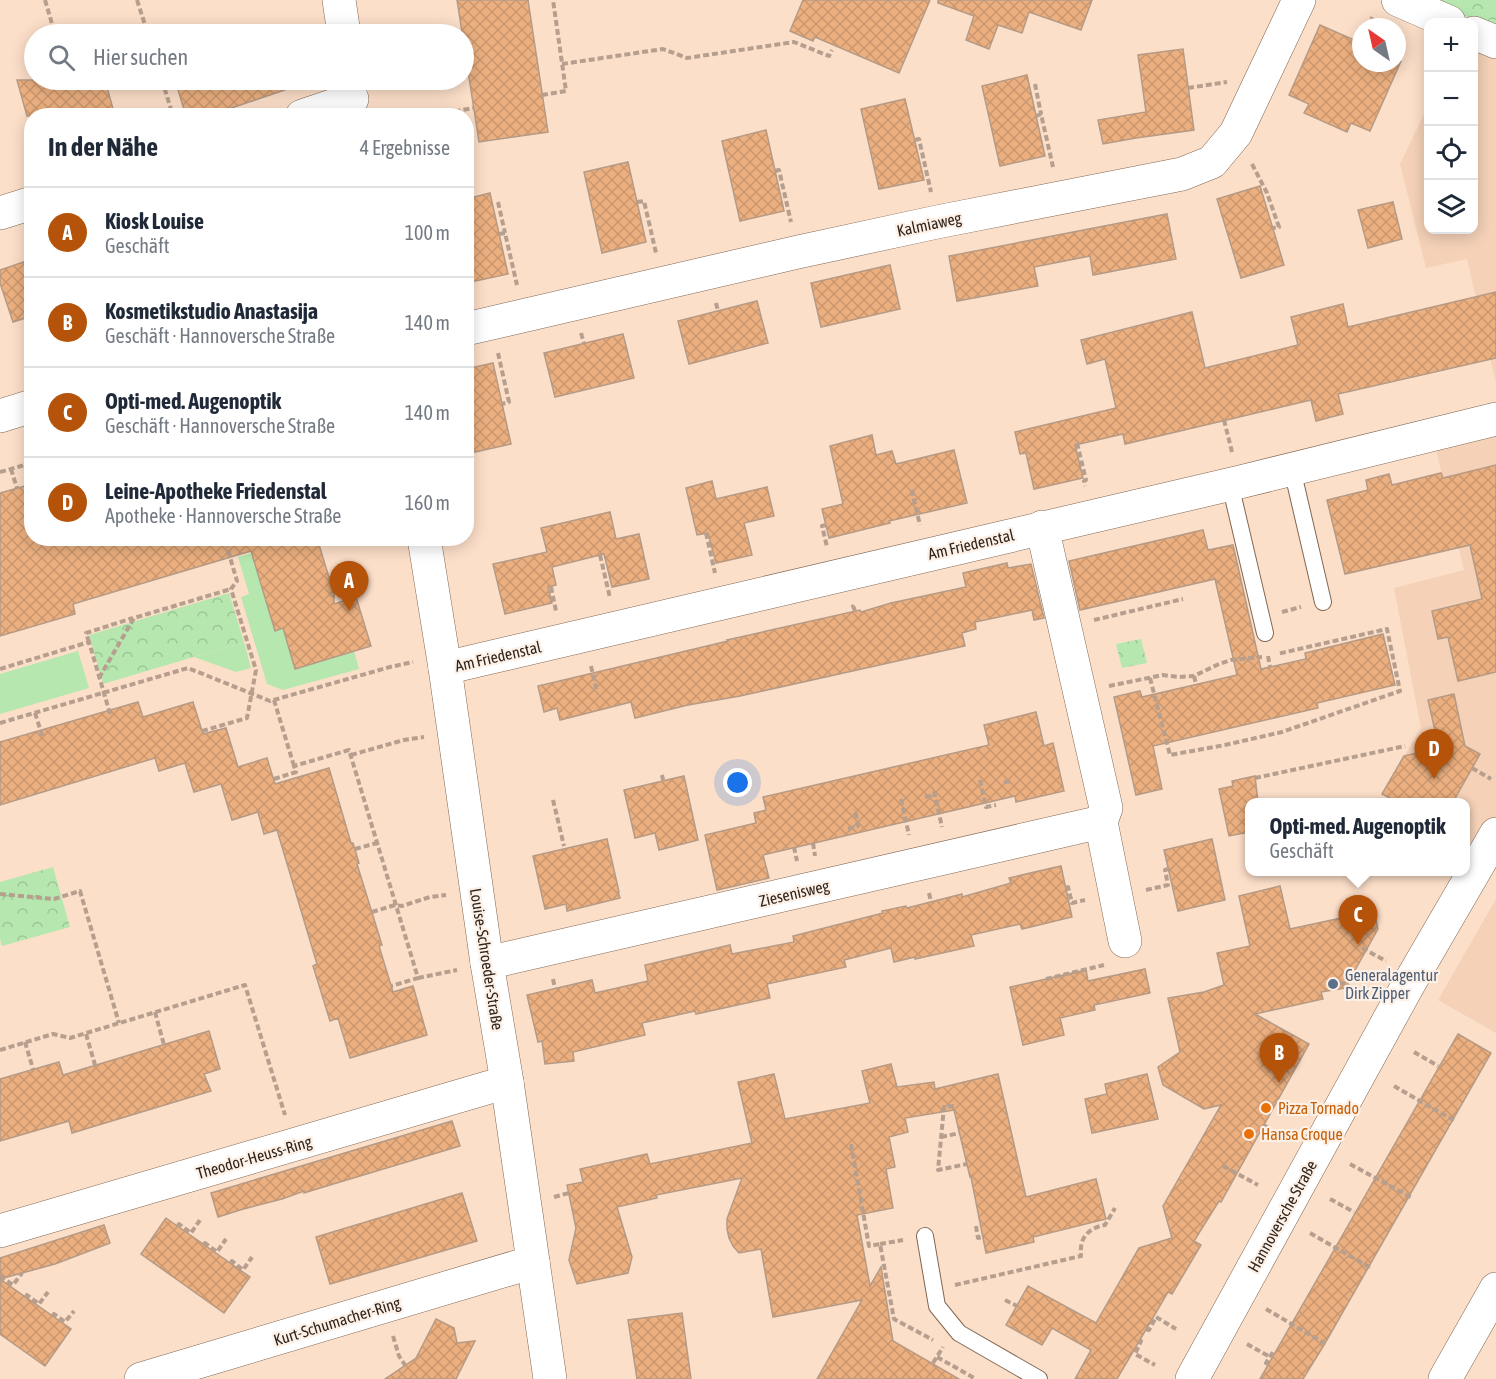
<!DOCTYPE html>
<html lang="de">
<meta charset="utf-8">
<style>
body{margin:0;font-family:"Asap Condensed",sans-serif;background:#f6f6f7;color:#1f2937}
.controls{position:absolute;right:18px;top:18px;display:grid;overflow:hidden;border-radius:12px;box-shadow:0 3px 15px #0003}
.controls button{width:54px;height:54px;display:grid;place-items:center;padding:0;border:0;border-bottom:2px solid #e0e1e3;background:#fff;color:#1f2937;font:30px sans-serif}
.compass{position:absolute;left:1352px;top:18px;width:54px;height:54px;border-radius:50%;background:#fff;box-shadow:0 3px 15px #0003;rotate:326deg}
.you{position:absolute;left:738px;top:783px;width:21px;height:21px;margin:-15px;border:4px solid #fff;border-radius:50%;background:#1a73e8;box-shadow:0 0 0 9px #1a73e833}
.badge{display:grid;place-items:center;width:39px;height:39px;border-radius:50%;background:#b45309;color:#fff;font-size:20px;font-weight:700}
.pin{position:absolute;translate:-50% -50px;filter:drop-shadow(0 2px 3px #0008)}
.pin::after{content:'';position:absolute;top:32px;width:21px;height:18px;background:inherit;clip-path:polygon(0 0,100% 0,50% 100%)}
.popup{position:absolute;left:1245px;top:798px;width:225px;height:78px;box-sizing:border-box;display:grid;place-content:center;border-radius:12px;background:#fff;filter:drop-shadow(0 2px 4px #0005);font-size:20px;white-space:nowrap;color:#747a83}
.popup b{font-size:22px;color:#1f2937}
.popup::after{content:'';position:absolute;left:50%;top:100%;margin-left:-12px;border:12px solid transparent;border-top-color:#fff}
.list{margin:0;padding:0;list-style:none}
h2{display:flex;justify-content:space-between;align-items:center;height:78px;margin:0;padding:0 24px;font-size:26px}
h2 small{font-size:20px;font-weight:400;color:#747a83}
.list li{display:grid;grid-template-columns:39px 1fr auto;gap:18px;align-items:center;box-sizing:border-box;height:90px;padding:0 24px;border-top:2px solid #e0e1e3}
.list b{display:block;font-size:22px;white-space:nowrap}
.list p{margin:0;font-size:20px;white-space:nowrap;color:#747a83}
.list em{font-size:20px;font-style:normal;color:#747a83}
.icon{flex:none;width:33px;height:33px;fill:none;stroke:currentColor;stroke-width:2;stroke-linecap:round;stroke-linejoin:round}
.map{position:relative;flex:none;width:1496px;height:1379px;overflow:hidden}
.search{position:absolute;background:#fff;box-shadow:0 3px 15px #0003;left:24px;top:24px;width:450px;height:66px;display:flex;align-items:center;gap:15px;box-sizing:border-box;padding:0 21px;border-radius:33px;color:#747a83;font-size:22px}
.panel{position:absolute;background:#fff;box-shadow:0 3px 15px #0003;left:24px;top:108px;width:450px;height:438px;border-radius:24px}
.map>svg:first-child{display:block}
</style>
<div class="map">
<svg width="1496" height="1379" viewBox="0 0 1496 1379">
<defs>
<pattern id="park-crowns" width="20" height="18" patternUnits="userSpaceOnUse" patternTransform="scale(1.5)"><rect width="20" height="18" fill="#b5e7af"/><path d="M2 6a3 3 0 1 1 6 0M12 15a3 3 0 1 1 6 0" fill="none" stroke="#9cc696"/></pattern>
<pattern id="building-cross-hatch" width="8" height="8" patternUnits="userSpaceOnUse" patternTransform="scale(1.5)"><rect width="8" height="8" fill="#ecb080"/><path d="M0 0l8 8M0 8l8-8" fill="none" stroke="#cb976e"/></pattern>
</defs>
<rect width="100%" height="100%" fill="#fcdfc9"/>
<g fill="#f4d1b7">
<path d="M1474 22 1496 29V383L1467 259 1426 268 1400 164 1428 106V230H1474Z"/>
<path d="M1496 434V857L1466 839V802H1404L1396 798 1394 801 1382 794 1421 728 1394 588 1464 570 1436 449Z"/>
<path d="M1496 899V1033L1438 1000Z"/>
</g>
<g fill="#b5e7af">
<path d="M252 553 276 631 283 628 295 669 354 651 359 669 283 690 267 684 241 597 249 594 238 557Z"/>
<path d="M244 642 251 668 236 672 194 657Z"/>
<path d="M78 651 89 688 0 714V674Z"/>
</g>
<g fill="url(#park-crowns)">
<path d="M1427 0H1496V29Z"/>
<path d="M229 593 244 642 103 684 89 635Z"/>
<path d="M1141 639 1147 663 1122 668 1116 644Z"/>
<path d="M53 867 70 927 2 946 0 939V882Z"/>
</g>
<g fill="url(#building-cross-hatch)" stroke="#b59a85" stroke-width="1.5">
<path d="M457 0H528L548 132 479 142Z"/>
<path d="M803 0H930L899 73 815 37 813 41 790 31Z"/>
<path d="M938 0H1092L1081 30 1029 12 1022 33 998 25 989 49 966 40 974 16 938 3Z"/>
<path d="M1320 25 1361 43V63H1397V59L1401 61 1370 131 1351 123 1347 132 1304 113 1309 104 1289 95Z"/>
<path d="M1183 49 1194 130 1136 138 1103 144 1098 120 1146 112 1138 55Z"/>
<path d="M1027 75 1045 156 1000 166 982 86Z"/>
<path d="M17 80H105L115 116H27Z"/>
<path d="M175 80H301L302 84 208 116H186Z"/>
<path d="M905 99 924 180 879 189 861 109Z"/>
<path d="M766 130 784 211 740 221 722 141Z"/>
<path d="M628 162 646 242 602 253 584 172Z"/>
<path d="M1260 186 1284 265 1241 278 1217 199Z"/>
<path d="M490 193 508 274 466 283V199Z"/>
<path d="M1393 202 1402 239 1368 248 1358 210Z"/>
<path d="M1167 214 1176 259 1093 275 1090 256 1034 267 1038 286 957 301 949 256Z"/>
<path d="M32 259V316L13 322 0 283V270Z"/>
<path d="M890 265 900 309 821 327 811 283Z"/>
<path d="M1496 292V358L1338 394 1343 414 1316 421 1311 400 1125 444 1123 434 1075 445 1083 478 1034 489 1026 453 1020 454 1015 432 1116 408 1105 359 1087 364 1081 340 1192 312 1205 368 1298 345 1291 317 1343 304 1348 327Z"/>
<path d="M757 301 768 343 689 364 678 321Z"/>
<path d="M623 334 634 378 555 397 544 353Z"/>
<path d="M493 363 511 444 466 454V369Z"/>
<path d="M872 435 876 455 892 451 896 464 954 450 967 503 889 521 890 523 829 538 822 509 843 504 830 446Z"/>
<path d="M1496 465V672L1458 681 1448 637 1438 639 1432 611 1482 599 1470 545 1345 574 1327 500 1368 490 1366 480 1389 474 1392 485 1441 473 1443 478Z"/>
<path d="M712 481 716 499 767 487 774 516 744 523 752 555 716 563 708 533 697 535 686 488Z"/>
<path d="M32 484V538H317L334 594V604L356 597 371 646 295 669 283 628 275 631 251 551 73 604 75 614 0 636V493Z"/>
<path d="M610 512 616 539 639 534 649 579 612 587 604 554 552 567 556 585 548 587 552 603 505 614 493 564 547 552 541 528Z"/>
<path d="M1203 530 1208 550 1233 545 1261 669 1306 659 1305 653 1383 634 1395 685 1317 703 1318 708 1153 746 1162 789 1136 795 1114 697 1140 691 1142 697 1237 675 1215 579 1080 610 1069 561Z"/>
<path d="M1007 563 1008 568 1031 564 1044 618 1034 620 1032 610 975 622 976 629 962 633 965 646 740 696 688 705 635 718 631 702 560 720 557 708 544 712 538 686 728 641 727 640 860 610 861 612 891 603 966 587 963 573Z"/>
<path d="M1454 694 1465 746 1480 754 1453 802H1397L1382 794 1404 756 1439 748 1428 700Z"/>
<path d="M138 702 143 717 193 702 203 734 226 728 238 767 267 758 275 784 329 768 351 843H353L359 863 357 864 382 945 379 946 393 992 413 986 427 1035 350 1058 338 1018 330 1021 313 966 317 964 277 830 264 834 258 812 232 820 221 784 194 792 185 763 159 771 155 758 0 805V742Z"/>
<path d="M1036 712 1044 746 1053 743 1064 791 1016 802 1015 796 763 855 769 878 717 890 705 835 756 823 754 813 766 810 763 797 989 745 984 725Z"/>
<path d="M684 776 698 840 659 850 655 833 635 838 624 790Z"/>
<path d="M1255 776 1258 802H1250V832L1229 836 1219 789 1233 786 1232 781Z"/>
<path d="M607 839 619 892H618L620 898 567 911 566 904 545 909 533 856Z"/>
<path d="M1212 839 1225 900 1178 911 1164 850Z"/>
<path d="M1061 866 1072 917 1022 929 1020 924 971 935 974 946 915 959V957L894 962 891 948 844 960 846 967 767 984 770 998 696 1014 695 1011 642 1023 645 1035 573 1052 574 1061 545 1064 542 1041 538 1042 527 995 592 980 595 993 648 981 645 965 730 945 732 954 794 942 793 936 883 913 882 911 906 906 907 908 962 894V897L1011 883 1009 878Z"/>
<path d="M1280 886 1290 929 1374 911 1378 929 1345 988 1321 992 1323 999 1255 1014 1309 1044 1221 1202 1219 1201 1194 1241 1201 1245 1172 1294 1168 1292 1117 1379H1075L1091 1350 1052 1328 1042 1345 1006 1325 1028 1286 1096 1323 1139 1248 1172 1238 1163 1206 1221 1105 1204 1109 1163 1085 1158 1067 1180 1052 1168 998 1204 992 1224 985 1217 953 1250 946 1239 896Z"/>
<path d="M1145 969 1150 993 1094 1005 1095 1010 1060 1018 1064 1035 1023 1045 1010 987 1086 970 1088 981Z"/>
<path d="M209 1031 220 1069 204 1074 211 1091 72 1133 69 1121 0 1141V1079L59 1062 63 1075Z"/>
<path d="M1458 1034 1491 1053 1324 1345 1303 1379H1260Z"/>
<path d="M891 1064 897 1087 934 1082 935 1089 998 1074 1026 1197 1096 1179 1106 1219 1033 1237 1034 1242 986 1253 971 1177H970L954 1110 905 1118 908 1132 889 1137 895 1167 886 1169 893 1208 857 1215 870 1286 881 1267 893 1341 959 1379H817L862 1300 773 1317 761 1249 739 1253 733 1246 729 1238 727 1229V1219L742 1178 656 1195 657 1198 617 1207 632 1257 628 1273 577 1284 569 1260 576 1228 567 1185 583 1182 580 1169 647 1154 650 1164 752 1143 738 1082 774 1074 785 1119 870 1103 862 1071Z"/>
<path d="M1147 1074 1158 1119 1092 1133 1085 1099 1107 1094 1105 1084Z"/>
<path d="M452 1121 460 1146 320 1188 304 1193V1191L282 1199 240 1210 218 1217 211 1193Z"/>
<path d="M462 1193 477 1241 330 1284 316 1237Z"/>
<path d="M166 1218 250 1277 224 1313 141 1254Z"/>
<path d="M104 1225 110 1243 55 1264 0 1279 71 1329 45 1366 0 1334V1258Z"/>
<path d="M682 1313 691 1379H637L628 1320Z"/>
<path d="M436 1319 454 1328 457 1343 475 1341 456 1379H385L416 1358Z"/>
</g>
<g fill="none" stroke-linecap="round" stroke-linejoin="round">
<defs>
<g id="lane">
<path d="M1292 469 1323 602"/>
<path d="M1230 484 1265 633"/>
<path d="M925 1236 937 1306 959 1333 1039 1379"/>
</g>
<g id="street">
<path d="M339 0 344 34"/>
<path d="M1398 0 1449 22"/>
<path d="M1474 33 1496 42"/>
<path d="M302 116 352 99"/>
<path d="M0 213 32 203"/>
<path d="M466 329 798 252 937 222 1182 174 1212 162 1236 133 1299 0"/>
<path d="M0 416 32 406"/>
<path d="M1042 527 1106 808 1101 822 1125 941"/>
<path d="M424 538 445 668 487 963 507 1082 550 1379"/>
<path d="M445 668 1240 482 1496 419"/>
<path d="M487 963 1101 822"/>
<path d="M0 1231 507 1082"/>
<path d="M141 1379 533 1262"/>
<path d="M1445 1379 1496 1289"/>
</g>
<path id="secondary" d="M1192 1379 1407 987 1496 834"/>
</defs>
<use href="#lane" stroke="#806753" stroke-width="18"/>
<use href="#street" stroke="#806753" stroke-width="34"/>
<use href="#secondary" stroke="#806753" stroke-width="34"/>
<g stroke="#b69f8e" stroke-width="4" stroke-dasharray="6 3" stroke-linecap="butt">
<path d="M45 0 55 34"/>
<path d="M137 0 148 34"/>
<path d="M1368 27 1372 17"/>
<path d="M1361 43V42"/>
<path d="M464 46H465"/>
<path d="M562 64 663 49 687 58 794 42 829 56 832 50"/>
<path d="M162 80 173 116"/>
<path d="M1035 84 1041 114"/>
<path d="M1188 88 1227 82"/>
<path d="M542 95 566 91 553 0"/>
<path d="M428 116 474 108"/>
<path d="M1036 116 1041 114 1053 167"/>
<path d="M915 140 919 139 931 192"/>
<path d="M1252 164 1267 193 1279 227 1273 228"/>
<path d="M775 171 779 170 791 222"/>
<path d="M498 202 505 233"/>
<path d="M637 202 644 201 656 253"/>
<path d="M499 234 505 233 517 285"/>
<path d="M716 303 718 311"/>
<path d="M581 333 584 343"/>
<path d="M498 353 509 402 502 404"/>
<path d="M1224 420 1232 452"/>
<path d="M1077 443 1086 480 1084 481 1085 486"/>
<path d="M11 469 17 488"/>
<path d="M0 472 32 463"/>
<path d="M914 491 912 492 920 525"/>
<path d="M826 525 822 526 827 547"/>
<path d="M706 533 715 573"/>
<path d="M600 555 610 598"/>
<path d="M551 587 556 611"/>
<path d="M855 611 853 606 856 605"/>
<path d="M1282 612 1301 607"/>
<path d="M1094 620 1183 599"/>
<path d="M89 642 86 633 133 618"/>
<path d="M1268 656 1270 667"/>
<path d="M591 666 597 692"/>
<path d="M0 669 89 642 111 717"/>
<path d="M1194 676 1196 684"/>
<path d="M99 678 134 618 231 589"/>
<path d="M1150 678 1170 755 1225 745 1282 732 1400 691 1387 629 1277 654"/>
<path d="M1109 686 1163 675 1178 677 1194 676 1219 664 1231 660 1262 657"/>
<path d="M274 700 294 766"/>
<path d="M35 713 43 738"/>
<path d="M0 723 188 668 270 701 390 667 413 662"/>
<path d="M202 731 247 718 256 670 231 589 237 581 227 547"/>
<path d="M351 755 404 740 424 737"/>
<path d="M1472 768 1491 779"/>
<path d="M662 775 663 780"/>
<path d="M1255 778 1405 746"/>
<path d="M274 779 296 772 294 766 349 750 418 978 391 986"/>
<path d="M980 780 986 807 996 805"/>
<path d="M1004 782 1011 781"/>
<path d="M934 791 942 827"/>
<path d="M925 797 935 795"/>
<path d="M901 799 909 835"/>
<path d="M553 800 564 846"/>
<path d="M848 829 858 826 855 809"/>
<path d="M813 843 815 856"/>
<path d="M794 847 797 861"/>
<path d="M355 849 377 843"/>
<path d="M1066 888 1068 887 1072 903 1085 900"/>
<path d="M1146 890 1168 885 1165 870 1168 869"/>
<path d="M929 893 931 902"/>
<path d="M0 894 54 899 80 891 119 1023"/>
<path d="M372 912 395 905 402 906 430 897 446 895"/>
<path d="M1362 948 1386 961"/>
<path d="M418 978 457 970"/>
<path d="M553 979 555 989"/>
<path d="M1046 979 1104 965"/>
<path d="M1339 983H1343L1366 996"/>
<path d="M155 1012 164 1045"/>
<path d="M86 1034 95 1065"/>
<path d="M25 1042 33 1069"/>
<path d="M0 1050 53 1034 70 1038 245 985 285 1115"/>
<path d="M1414 1052 1438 1066"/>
<path d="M1394 1086 1455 1121"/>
<path d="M954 1106 944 1107 938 1170 967 1164"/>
<path d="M1260 1130 1265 1132 1267 1127 1263 1125"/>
<path d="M1266 1130 1284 1140"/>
<path d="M941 1137 960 1133"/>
<path d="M851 1144 869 1246 880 1244 894 1319 933 1340"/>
<path d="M1350 1164 1412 1198"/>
<path d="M1223 1166 1258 1185"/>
<path d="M554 1197 569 1193"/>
<path d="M1330 1199 1354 1212"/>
<path d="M178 1226 179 1224 191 1233 200 1220"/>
<path d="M976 1226 978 1238 982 1237"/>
<path d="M1310 1233 1371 1268"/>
<path d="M204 1244 205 1243 217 1252 226 1239"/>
<path d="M880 1244 903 1240"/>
<path d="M231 1263 232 1261 243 1270 252 1257"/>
<path d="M0 1278 1 1277 13 1285 22 1273"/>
<path d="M955 1285 1081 1256C1079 1238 1088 1228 1105 1225L1115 1208"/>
<path d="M26 1297 27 1295 39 1304 48 1292"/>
<path d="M1005 1300 1017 1306"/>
<path d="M1266 1309 1324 1343"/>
<path d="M53 1316 54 1314 65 1322 74 1311"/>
<path d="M1146 1329 1149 1330 1156 1317 1176 1329"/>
<path d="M393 1336 399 1356 405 1365"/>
<path d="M1139 1340 1141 1341 1135 1354 1155 1365"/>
<path d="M1247 1344 1270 1357"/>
<path d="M937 1357 976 1379"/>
<path d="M933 1363 943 1347"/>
<path d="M1268 1364 1266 1363 1273 1352 1275 1353"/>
</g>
<use href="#lane" stroke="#fff" stroke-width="16"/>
<use href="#street" stroke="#fff" stroke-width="33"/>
<use href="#secondary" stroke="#fff" stroke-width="33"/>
</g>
<circle fill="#5c6f8a" stroke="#fcf0e7" stroke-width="2" cx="1333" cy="984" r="6"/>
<g fill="#e8710a" stroke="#fcf0e7" stroke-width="2">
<circle cx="1266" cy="1108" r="6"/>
<circle cx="1249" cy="1134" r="6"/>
</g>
<g text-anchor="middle" stroke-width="4.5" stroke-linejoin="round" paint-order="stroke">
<g font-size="16" fill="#30251d" stroke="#fcf0e7">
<text transform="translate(929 224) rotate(-12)" y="6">Kalmiaweg</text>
<text transform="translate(971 544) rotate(-13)" y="6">Am Friedenstal</text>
<text transform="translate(498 656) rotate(-13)" y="6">Am Friedenstal</text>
<text transform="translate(794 893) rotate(-13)" y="6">Ziesenisweg</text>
<text transform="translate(487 959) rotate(81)" y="6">Louise-Schroeder-Straße</text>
<text transform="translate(254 1157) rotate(-16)" y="6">Theodor-Heuss-Ring</text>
<text transform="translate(1282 1216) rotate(-61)" y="6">Hannoversche Straße</text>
<text transform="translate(337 1321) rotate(-17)" y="6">Kurt-Schumacher-Ring</text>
</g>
<g font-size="16" fill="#4e5e75" stroke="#fcf0e7" text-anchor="start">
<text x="1345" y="981">Generalagentur<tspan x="1345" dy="18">Dirk Zipper</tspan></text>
</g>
<g font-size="16" fill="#c56008" stroke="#fcf0e7" text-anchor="start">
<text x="1278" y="1114">Pizza Tornado</text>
<text x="1261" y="1140">Hansa Croque</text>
</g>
</g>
</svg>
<div class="controls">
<button>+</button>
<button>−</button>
<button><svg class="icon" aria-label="locate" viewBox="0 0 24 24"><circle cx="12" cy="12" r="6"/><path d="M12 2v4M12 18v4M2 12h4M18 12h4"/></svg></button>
<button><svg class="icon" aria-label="layers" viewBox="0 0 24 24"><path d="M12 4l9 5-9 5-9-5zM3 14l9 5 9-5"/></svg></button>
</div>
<svg class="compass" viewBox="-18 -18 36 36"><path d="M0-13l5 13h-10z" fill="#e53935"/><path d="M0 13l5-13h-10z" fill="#747a83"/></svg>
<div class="you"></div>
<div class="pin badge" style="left:349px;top:611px">A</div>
<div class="pin badge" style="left:1279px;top:1083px">B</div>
<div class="pin badge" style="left:1358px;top:945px">C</div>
<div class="popup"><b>Opti-med. Augenoptik</b>Geschäft</div>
<div class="pin badge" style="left:1434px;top:779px">D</div>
<div class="search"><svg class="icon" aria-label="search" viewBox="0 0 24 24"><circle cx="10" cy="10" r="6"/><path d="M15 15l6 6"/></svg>Hier suchen</div>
<section class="panel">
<h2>In der Nähe<small>4 Ergebnisse</small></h2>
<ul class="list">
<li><span class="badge">A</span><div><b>Kiosk Louise</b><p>Geschäft</p></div><em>100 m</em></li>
<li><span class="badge">B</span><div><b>Kosmetikstudio Anastasija</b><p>Geschäft · Hannoversche Straße</p></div><em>140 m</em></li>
<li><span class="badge">C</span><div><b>Opti-med. Augenoptik</b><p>Geschäft · Hannoversche Straße</p></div><em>140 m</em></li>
<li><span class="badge">D</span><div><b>Leine-Apotheke Friedenstal</b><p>Apotheke · Hannoversche Straße</p></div><em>160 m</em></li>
</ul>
</section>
</div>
